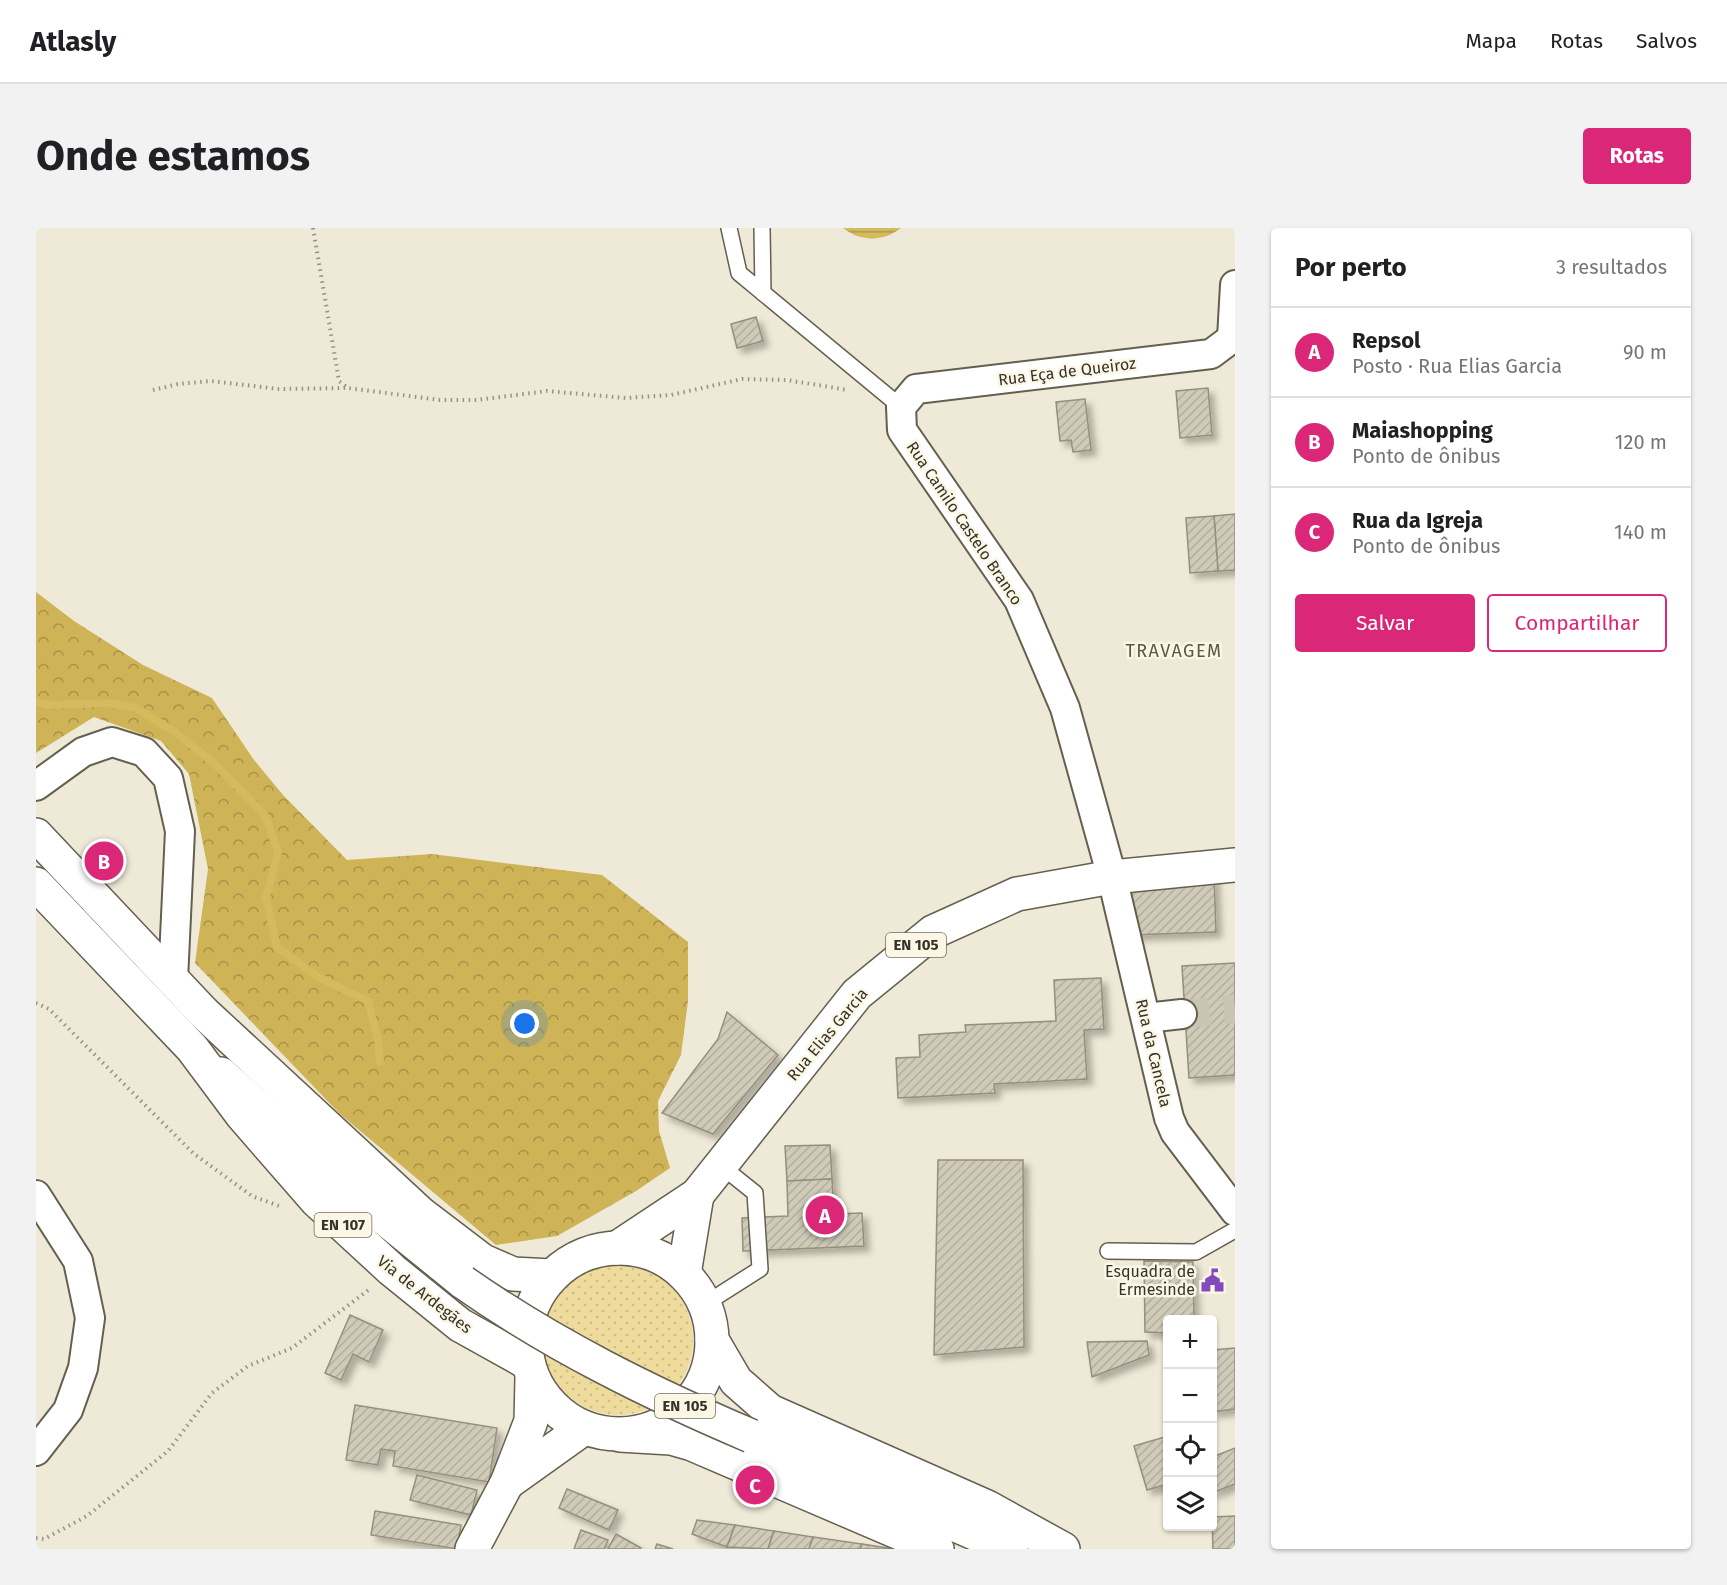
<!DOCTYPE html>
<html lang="pt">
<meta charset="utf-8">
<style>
body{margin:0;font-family:"Fira Sans",sans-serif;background:#f2f2f2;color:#202124}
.controls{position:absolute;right:18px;bottom:18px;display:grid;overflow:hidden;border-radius:6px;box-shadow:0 2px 4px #0004}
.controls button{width:54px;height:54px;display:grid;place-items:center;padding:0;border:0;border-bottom:2px solid #e0e0e0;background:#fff;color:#202124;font:30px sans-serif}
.you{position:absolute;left:489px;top:796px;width:21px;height:21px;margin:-15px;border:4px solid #fff;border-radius:50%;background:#1a73e8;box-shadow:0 0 0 9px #1a73e833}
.badge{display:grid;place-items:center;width:39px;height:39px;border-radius:50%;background:#db2777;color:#fff;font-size:20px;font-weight:700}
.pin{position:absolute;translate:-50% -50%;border:3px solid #fff;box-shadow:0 2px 6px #0006}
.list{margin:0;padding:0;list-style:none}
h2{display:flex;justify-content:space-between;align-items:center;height:78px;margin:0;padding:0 24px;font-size:26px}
h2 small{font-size:20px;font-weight:400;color:#757577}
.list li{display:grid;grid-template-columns:39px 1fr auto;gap:18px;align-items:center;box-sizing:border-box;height:90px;padding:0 24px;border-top:2px solid #e0e0e0}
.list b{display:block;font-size:22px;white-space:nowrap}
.list p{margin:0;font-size:20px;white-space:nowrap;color:#757577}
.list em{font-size:20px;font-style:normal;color:#757577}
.actions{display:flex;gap:12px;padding:18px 24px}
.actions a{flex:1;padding:14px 0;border:2px solid #db2777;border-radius:6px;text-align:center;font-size:21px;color:#db2777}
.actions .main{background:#db2777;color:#fff}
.icon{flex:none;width:33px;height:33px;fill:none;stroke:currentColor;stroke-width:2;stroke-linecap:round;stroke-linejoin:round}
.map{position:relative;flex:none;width:1199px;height:1321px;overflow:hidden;border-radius:6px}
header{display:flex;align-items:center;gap:36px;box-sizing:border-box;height:84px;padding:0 30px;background:#fff;border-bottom:2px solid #e0e0e0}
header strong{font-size:28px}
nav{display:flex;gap:33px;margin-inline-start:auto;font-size:21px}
.intro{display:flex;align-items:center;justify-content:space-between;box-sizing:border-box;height:144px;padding:0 36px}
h1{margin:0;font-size:42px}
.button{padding:15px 27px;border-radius:6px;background:#db2777;color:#fff;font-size:21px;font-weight:700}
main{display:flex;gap:36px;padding:0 36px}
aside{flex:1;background:#fff;border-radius:6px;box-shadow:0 2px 4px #0004}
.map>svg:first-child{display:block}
</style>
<header>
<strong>Atlasly</strong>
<nav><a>Mapa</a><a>Rotas</a><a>Salvos</a></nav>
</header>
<div class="intro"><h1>Onde estamos</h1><a class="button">Rotas</a></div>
<main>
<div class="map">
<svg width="1199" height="1321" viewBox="0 0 1199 1321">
<defs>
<pattern id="grass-dots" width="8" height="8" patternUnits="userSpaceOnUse" patternTransform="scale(1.5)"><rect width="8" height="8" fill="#efdc9c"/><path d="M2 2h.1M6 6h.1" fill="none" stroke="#cebd87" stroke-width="1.8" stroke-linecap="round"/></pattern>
<pattern id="forest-crowns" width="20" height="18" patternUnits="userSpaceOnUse" patternTransform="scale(1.5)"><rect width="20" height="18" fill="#ceb357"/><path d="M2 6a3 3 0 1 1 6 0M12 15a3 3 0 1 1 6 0" fill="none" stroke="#a89248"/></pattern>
<pattern id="water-rules" width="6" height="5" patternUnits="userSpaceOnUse" patternTransform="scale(1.5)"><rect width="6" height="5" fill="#d5ba5e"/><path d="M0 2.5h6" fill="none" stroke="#ae984e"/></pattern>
<pattern id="building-hatch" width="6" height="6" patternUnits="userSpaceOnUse" patternTransform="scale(1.5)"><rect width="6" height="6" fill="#d0cab8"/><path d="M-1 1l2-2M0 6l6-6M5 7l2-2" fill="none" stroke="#b3ae9e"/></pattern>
<filter id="shadow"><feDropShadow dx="5.5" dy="5.5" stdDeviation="3" flood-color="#0004"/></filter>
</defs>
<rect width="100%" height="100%" fill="#efe9d7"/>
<circle fill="url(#grass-dots)" cx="582" cy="1112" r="75"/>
<path fill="url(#forest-crowns)" d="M0 364 38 393 107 437 176 470 218 532 247 567 311 632 396 626 566 647 652 714V773L645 827 622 873 623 903 634 940 600 963 521 1008 460 1017 304 886 159 735 172 641 153 546 125 513 58 489 0 525Z"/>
<path fill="url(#water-rules)" d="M807 0H865C847 14 825 14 807 0Z"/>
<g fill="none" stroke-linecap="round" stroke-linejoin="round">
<path stroke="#d5ba5e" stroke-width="8" d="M0 474 13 477 71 475 100 480 139 504 179 536 229 587 242 624 230 669 241 719 282 749 332 773 342 812 344 834"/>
</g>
<g fill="url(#building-hatch)" stroke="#958f7e" stroke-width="1.5" filter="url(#shadow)">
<path d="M720 89 727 113 701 120 695 96Z"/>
<path d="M1172 160 1176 207 1144 210 1140 163Z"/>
<path d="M1049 171 1055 222 1037 224 1035 212 1024 213 1020 174Z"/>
<path d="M1199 286V342L1182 343 1178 288Z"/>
<path d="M1178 288 1182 343 1154 345 1150 290Z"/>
<path d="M1178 648 1180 704 1096 707 1084 657Z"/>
<path d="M1199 735V847L1153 850 1146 738Z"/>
<path d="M1065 750 1068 801 1048 802 1051 851 958 856 959 865 862 870 860 830 884 829 883 807 930 804 929 797 1020 793 1018 752Z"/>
<path d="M691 784 742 827 677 906 626 885 682 811Z"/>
<path d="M794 917 796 951 751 953 749 918Z"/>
<path d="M902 932H987L988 1119 898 1127Z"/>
<path d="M796 951 798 986 826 985 828 1018 707 1023 706 990 752 988 751 953Z"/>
<path d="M1108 1033 1157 1034 1158 1092H1132V1105L1109 1104Z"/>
<path d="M314 1087 347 1102 333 1134 317 1126 305 1152 289 1145Z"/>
<path d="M1111 1113 1113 1127 1056 1149 1051 1114Z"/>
<path d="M1199 1120V1181L1176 1184V1122Z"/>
<path d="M319 1177 461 1200 453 1254 357 1238 359 1223 345 1221 342 1237 310 1232Z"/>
<path d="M1132 1208V1256L1111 1262 1098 1218Z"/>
<path d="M1199 1220V1256L1176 1265V1229Z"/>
<path d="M381 1247 441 1262 435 1287 374 1272Z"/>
<path d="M531 1261 582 1282 573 1302 523 1280Z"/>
<path d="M339 1283 425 1297 421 1321 335 1307Z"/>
<path d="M1199 1288V1321H1177L1176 1289Z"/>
<path d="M661 1292 699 1297 691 1319 656 1306Z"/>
<path d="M699 1297 738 1303 732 1321 691 1319Z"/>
<path d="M545 1302 572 1312 568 1321H538Z"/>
<path d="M738 1303 777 1309 773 1321H732Z"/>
<path d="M580 1306 605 1320 604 1321H572Z"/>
<path d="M777 1309 826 1316 824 1321H773Z"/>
<path d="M621 1316 637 1321H619Z"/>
<path d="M826 1316 858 1321H824Z"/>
</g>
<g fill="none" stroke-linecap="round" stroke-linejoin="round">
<path stroke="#cac4b5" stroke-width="28" stroke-dasharray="28 14" stroke-linecap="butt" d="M1146 786 1199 781"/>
<defs>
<g id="service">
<path d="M693 0 703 45 865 179"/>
<path d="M726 0 727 65"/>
<path d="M1072 1023 1160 1024 1199 1002"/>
<path d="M669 1076 724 1041 719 965 684 937"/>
</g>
<g id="minor">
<path d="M1199 108 1175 126 880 161 865 179 866 202 983 372 1029 480 1076 649 1133 890 1139 904 1199 983"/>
<path d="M1196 110 1199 57"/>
<path d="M0 558 47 524 76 514 108 524 132 550 144 603 137 752"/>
<path d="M1110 790 1146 786"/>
<path d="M0 967 42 1033 54 1090 47 1140 32 1182 0 1223"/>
</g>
<g id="secondary">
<path d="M185 846 321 968 427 1054"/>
<path d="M676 1112 700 1153 734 1183 951 1279 1027 1321"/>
<path d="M584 1207 635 1210 656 1216 901 1321"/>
<path d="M715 1208 975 1321"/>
<path d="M471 1255 548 1200"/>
<path d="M436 1321 471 1255 495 1193 496 1150"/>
</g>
<g id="primary">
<path d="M0 607 168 785 384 985 447 1033 477 1046 515 1048"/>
<path d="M0 656 156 820 206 887 280 972 356 1042 424 1097 492 1135"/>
<circle cx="583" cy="1113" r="93"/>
<path d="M581 1020 661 967 821 766 897 704 981 666 1076 649 1199 637"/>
<path d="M648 1046 661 967"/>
</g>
</defs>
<use href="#service" stroke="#645f4f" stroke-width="18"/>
<use href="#minor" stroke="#645f4f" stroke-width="32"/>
<use href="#secondary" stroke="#645f4f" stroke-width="36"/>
<use href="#primary" stroke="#645f4f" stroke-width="36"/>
<g stroke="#969285" stroke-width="4" stroke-dasharray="1.5 4.5" stroke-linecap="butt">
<path d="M277 0 303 153 312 160 404 172H441L511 163 590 170 635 167 706 151 751 152 812 162"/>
<path d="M117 162 142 156 175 153 243 161 311 160"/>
<path d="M0 775 13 781 157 925 216 968 246 979"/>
<path d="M0 1310 8 1311 51 1288 132 1223 176 1165 212 1138 256 1120 335 1060"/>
</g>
<use href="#service" stroke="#fff" stroke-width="15"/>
<use href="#minor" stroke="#fff" stroke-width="28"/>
<use href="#secondary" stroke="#fff" stroke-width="33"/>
<use href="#primary" stroke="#fff" stroke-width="33"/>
<defs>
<path id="secondary-bridge" d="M427 1054C517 1117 614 1165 715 1208"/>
</defs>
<use href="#secondary-bridge" stroke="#645f4f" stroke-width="36" stroke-linecap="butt"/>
<use href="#secondary-bridge" stroke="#fff" stroke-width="33"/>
</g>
<defs>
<symbol id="civic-bare" viewBox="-9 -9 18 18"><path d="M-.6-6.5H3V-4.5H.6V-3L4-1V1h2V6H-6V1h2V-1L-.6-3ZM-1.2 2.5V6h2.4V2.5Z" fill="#834ac0" stroke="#fcf7e4" stroke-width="2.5" paint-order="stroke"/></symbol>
</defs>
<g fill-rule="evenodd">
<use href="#civic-bare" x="1160" y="1036" width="33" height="33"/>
</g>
<g text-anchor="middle" stroke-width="5" stroke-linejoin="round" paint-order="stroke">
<g fill="#fcf7e4" stroke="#706d62" stroke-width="1.5">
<rect x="850" y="705" width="60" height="24" rx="4.5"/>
<rect x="278.5" y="985" width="57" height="24" rx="4.5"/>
<rect x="619" y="1166" width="60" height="24" rx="4.5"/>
</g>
<g font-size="15" font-weight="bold" fill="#34322b">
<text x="880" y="722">EN 105</text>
<text x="307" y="1002">EN 107</text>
<text x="649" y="1183">EN 105</text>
</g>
<g font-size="16" fill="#34322b" stroke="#fcf7e4">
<text transform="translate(1031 143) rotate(-7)" y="6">Rua Eça de Queiroz</text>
<text transform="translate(929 295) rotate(56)" y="6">Rua Camilo Castelo Branco</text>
<text transform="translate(791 806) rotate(-50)" y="6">Rua Elias Garcia</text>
<text transform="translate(1118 825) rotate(77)" y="6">Rua da Cancela</text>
<text transform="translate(389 1066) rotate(38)" y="6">Via de Ardegães</text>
</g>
<g font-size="16" fill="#34322b" stroke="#fcf7e4" text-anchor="end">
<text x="1159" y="1049">Esquadra de<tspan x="1159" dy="18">Ermesinde</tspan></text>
</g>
<g font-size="18" letter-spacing="1.5" fill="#5c5747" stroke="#fcf7e4">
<text x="1138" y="429">TRAVAGEM</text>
</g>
</g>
</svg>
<div class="controls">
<button>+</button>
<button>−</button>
<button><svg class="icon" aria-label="locate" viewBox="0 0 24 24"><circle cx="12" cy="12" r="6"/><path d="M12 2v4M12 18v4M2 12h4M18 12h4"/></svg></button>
<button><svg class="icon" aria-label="layers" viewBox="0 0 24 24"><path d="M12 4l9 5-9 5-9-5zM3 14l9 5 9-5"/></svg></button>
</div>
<div class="you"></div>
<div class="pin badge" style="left:789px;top:987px">A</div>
<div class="pin badge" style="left:68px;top:633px">B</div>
<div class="pin badge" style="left:719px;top:1257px">C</div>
</div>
<aside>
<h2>Por perto<small>3 resultados</small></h2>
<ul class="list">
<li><span class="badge">A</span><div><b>Repsol</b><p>Posto · Rua Elias Garcia</p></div><em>90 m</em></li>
<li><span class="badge">B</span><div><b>Maiashopping</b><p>Ponto de ônibus</p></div><em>120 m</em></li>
<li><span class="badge">C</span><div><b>Rua da Igreja</b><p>Ponto de ônibus</p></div><em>140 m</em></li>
</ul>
<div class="actions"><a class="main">Salvar</a><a>Compartilhar</a></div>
</aside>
</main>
